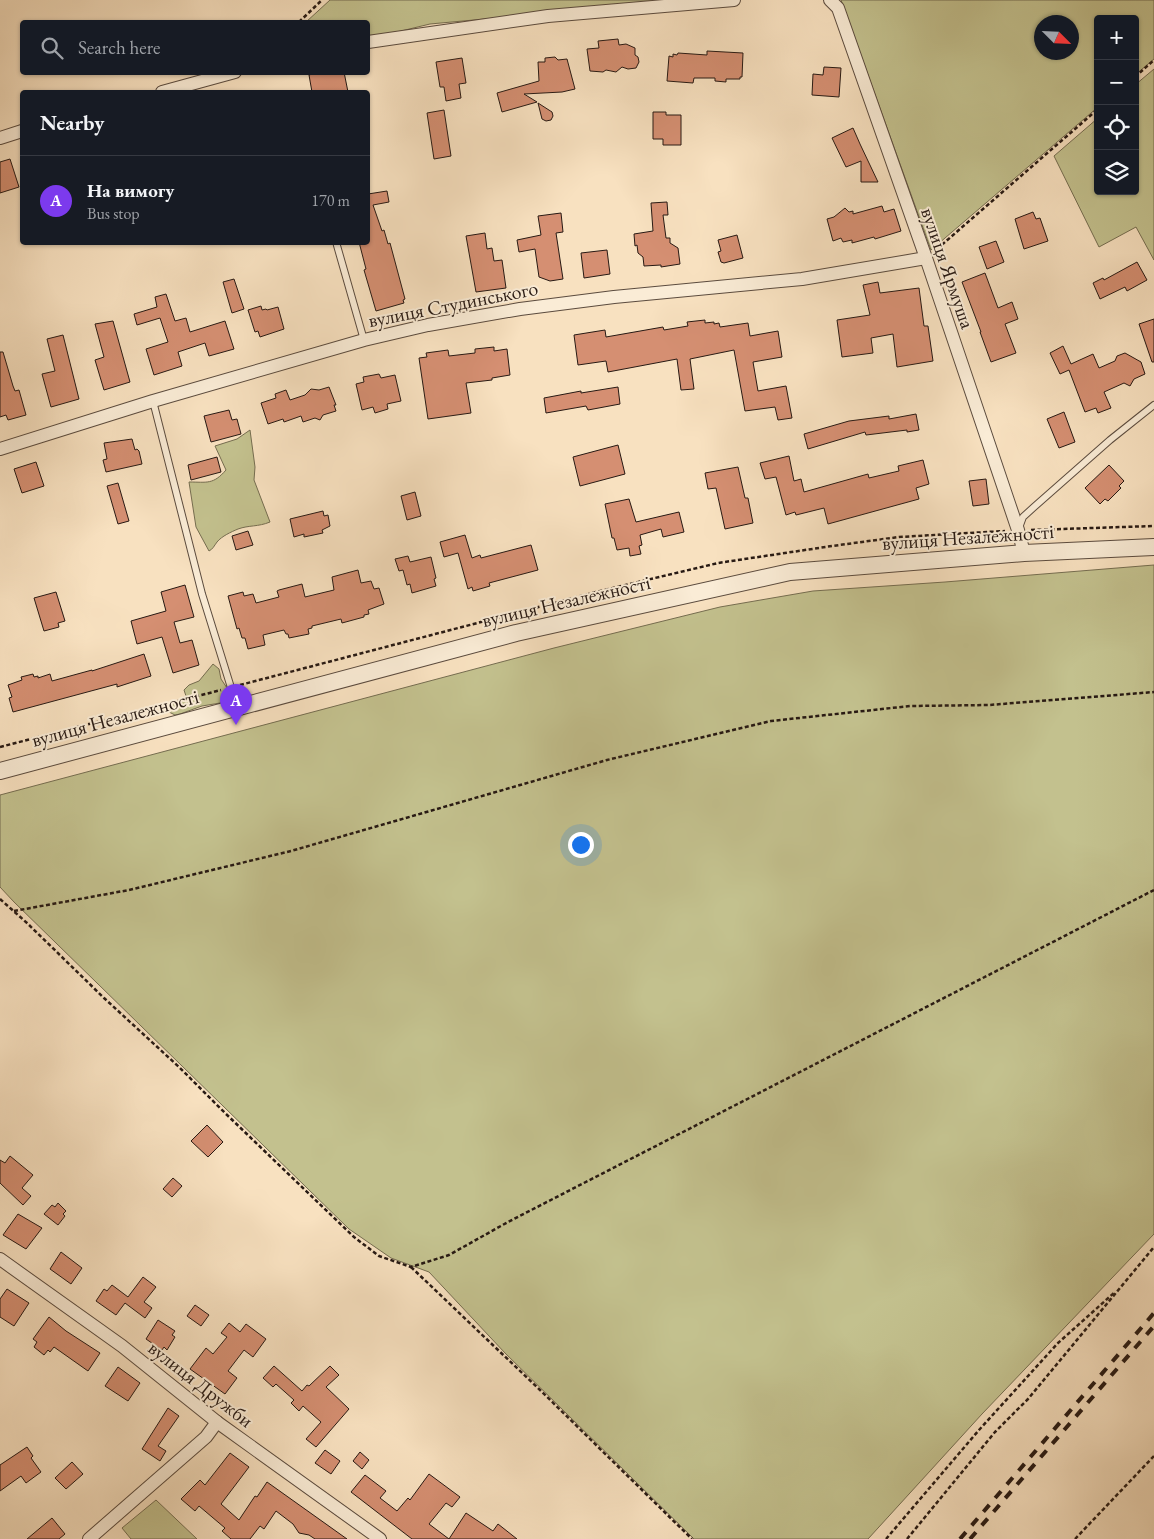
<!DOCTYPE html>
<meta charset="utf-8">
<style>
body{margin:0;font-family:"EB Garamond",serif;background:#242831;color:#f1f3f6}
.controls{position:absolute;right:15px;top:15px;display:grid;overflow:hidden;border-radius:5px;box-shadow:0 1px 4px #0004}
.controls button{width:45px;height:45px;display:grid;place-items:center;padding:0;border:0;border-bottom:1px solid #363941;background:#171b24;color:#f1f3f6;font:25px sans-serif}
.compass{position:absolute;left:1034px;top:15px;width:45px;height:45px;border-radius:50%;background:#171b24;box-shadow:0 1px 4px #0004;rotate:114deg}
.you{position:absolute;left:580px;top:844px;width:18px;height:18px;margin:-12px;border:4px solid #fff;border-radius:50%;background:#1a73e8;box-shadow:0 0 0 8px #1a73e833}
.badge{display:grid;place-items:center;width:32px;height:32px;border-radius:50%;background:#7c3aed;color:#fff;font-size:16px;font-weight:700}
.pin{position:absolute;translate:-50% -41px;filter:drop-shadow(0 1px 2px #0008)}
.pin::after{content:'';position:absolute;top:26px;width:18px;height:15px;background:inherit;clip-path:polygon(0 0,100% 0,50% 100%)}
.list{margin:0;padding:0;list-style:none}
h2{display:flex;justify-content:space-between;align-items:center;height:65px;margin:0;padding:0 20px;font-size:21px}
h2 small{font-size:16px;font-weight:400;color:#9ea1a6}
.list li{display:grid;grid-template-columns:32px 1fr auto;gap:15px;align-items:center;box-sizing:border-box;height:90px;padding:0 20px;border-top:1px solid #363941}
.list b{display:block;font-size:19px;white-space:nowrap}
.list p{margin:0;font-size:16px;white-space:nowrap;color:#9ea1a6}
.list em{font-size:16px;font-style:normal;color:#9ea1a6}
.icon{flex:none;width:28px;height:28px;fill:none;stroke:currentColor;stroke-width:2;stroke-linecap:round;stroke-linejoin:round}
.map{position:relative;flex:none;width:1154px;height:1539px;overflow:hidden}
.search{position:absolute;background:#171b24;box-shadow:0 1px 4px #0004;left:20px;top:20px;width:350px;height:55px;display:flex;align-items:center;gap:12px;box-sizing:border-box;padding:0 18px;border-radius:5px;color:#9ea1a6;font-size:19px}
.panel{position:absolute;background:#171b24;box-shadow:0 1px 4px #0004;left:20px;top:90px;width:350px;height:155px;border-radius:5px}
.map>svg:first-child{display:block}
</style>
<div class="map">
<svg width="1154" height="1539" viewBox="0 0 1154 1539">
<rect width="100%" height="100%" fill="#f8e1c0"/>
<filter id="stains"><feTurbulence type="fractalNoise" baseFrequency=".004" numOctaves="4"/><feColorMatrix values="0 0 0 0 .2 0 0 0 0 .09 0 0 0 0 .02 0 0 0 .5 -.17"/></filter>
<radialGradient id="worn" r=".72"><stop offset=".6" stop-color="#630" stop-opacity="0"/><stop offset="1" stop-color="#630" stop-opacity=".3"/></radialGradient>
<g fill="#c3c18e" stroke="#756d50" fill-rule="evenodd">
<path d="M330 0H692L430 24 368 39V22H306Z"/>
<path d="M841 0H1154V59L1135 75V19H1098V107L931 250ZM1042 22H1072V52H1042Z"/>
<path d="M1154 69V260L1136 227 1099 247 1054 156 1098 118V191H1135V85Z"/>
<path d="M250 430 255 467 254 480 270 522C258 527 249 525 238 529 231 532 222 536 217 542 214 546 213 549 209 551L196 527 189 482C207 482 213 485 226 470L215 446 237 439Z"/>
<path d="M1154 565V1234L982 1414 868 1539H694L505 1353 429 1272 391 1258 349 1229 14 902 0 887V795L554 648 720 607 813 591 945 582Z"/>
<path d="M213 664 219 669 221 679 229 691 228 697 220 703 202 706 180 714 175 715 169 712 172 704 186 696 184 690 189 685 199 681Z"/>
<path d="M156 1500 197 1539H131L122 1528Z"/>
</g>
<g fill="#d58f72" stroke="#271913">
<path d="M618 39 619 45 626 44 635 48V55L638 57 639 62 636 68 628 69 622 67 616 72 606 70 603 72 590 71 587 49 599 48 598 41Z"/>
<path d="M707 51 743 53 742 77H740V79H726V82L715 81V78H694L693 83 667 81 669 56 673 57V54L677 55 678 53 707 55Z"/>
<path d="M555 57 558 60 567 59 575 89 562 92 524 94 537 102 502 112 497 93 539 81 538 62H545V58Z"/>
<path d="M462 58 466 83 459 84 461 98 446 101 444 87H440L436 62Z"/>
<path d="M824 67 841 68 839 97 812 95 813 74 823 75Z"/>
<path d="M319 72H344L348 92H312L309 75Z"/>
<path d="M538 103 552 112 553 116 551 120 546 121 542 119Z"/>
<path d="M444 110 451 156 434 159 427 113Z"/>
<path d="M653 112H666V115H681V145H663V139H653Z"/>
<path d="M853 128 860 144 878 182H861V161L846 167 832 138Z"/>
<path d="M10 159 19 187 0 193V162Z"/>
<path d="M387 191 389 202 373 205 382 231 384 230 388 244 390 243 405 299 403 300 404 303 376 311 364 270 366 269 359 242H368V194Z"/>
<path d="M667 202 668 215H663L666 238H670V243L678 248 680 264 661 267V265L644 266 643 257 638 253 637 245 635 246 634 234 653 231 651 203Z"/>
<path d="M882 206 884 212 894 209 901 231 875 239 874 237 852 243V240L843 242 841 238 833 241 827 219 834 217 845 208 849 212 853 211V214Z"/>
<path d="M1033 212 1036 219 1040 218 1048 241 1024 249 1015 219Z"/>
<path d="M561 213 563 232 556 233 563 279 550 281 539 277 535 249 519 252 517 240 541 235 538 216Z"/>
<path d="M485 233 487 249 492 248 494 261 502 260 506 288 476 292 466 236Z"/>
<path d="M737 235 743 258 724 263 721 262 718 252 721 251 718 240Z"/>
<path d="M996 241 1004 262 987 269 979 247Z"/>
<path d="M607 250 610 274 584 278 581 253Z"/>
<path d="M1137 262 1147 280 1127 291 1125 287 1100 299 1093 283 1103 278 1104 280Z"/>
<path d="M985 273 998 308 1012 302 1018 319 1005 324 1016 353 991 362 980 332H981L962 282Z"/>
<path d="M234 279 244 309 232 313 223 282Z"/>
<path d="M878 282 880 293 919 288 924 326H928L933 361 897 367 893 334 871 338 873 353 842 357 837 320 870 315 863 285Z"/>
<path d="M166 294 175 321 186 318 190 332 225 321 234 349 209 356 205 343 178 352 182 366 154 375 146 349 168 342 160 318 137 325 134 314 157 307 155 297Z"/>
<path d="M261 306 262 310 266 309 267 310 278 307 284 329 260 337 258 331 255 332 248 310Z"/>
<path d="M1154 319V362H1152L1139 324Z"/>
<path d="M705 320V323L714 322V324L719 323 720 327 748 323 750 336 778 331 782 357 753 362 758 391 786 386 792 418 778 420 775 407 745 411 734 350 690 359 694 389 681 390 677 359 608 372 606 361 578 365 574 335 605 330 606 337 663 327 664 330 688 326 687 322Z"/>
<path d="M113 321 130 382 104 390 95 360 104 357 95 324Z"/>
<path d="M63 335 79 399 51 407 42 374 55 371 47 339Z"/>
<path d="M1063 346 1071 364 1093 354 1099 368 1115 361 1117 356 1125 353 1141 362 1145 374 1134 379 1130 386 1124 383 1104 392 1111 408 1098 413 1096 408 1085 412 1069 370 1060 374 1050 353Z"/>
<path d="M494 347V351L507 349 510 375 492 378V380L466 383 471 413 428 419 419 358 427 357 426 353 448 350 449 356 475 353V349Z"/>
<path d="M0 352H3L13 386 15 391 19 390 26 415 8 420 6 415 0 417Z"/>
<path d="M379 374 381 378 395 375 401 401 387 404 388 409 375 413 373 407 362 410 356 384 364 382 363 377Z"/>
<path d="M329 387 336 405H334L336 411 323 415 320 420 315 418 303 422 301 416 284 422 283 419 268 424 261 403 276 398 275 394 286 390 290 400 305 395 311 389 319 390Z"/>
<path d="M618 387 620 404 588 410 586 406 546 413 544 398 581 391V393Z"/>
<path d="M229 410 232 420 237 419 241 434 211 442 204 416Z"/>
<path d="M1064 412 1075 442 1059 448 1047 419Z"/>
<path d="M916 414 919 430 907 432V430L866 435 865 432 808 449 804 434 849 421 889 416V419Z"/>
<path d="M132 439 135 450 137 449 139 451 142 464 106 472 103 460 107 459 104 443Z"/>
<path d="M618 445 625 474 580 486 573 457Z"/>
<path d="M789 456 794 481 801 479 804 492 868 474 869 478 899 471 898 466 923 460 929 484 916 488 919 499 828 524 824 508 796 515 795 512 786 515 776 477 765 479 760 463Z"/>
<path d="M217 457 221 472 191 480 188 465Z"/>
<path d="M36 462 44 486 22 493 14 469Z"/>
<path d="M1109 465 1124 481 1119 486 1121 488 1108 501 1105 499 1100 504 1085 488Z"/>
<path d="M738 467 745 498H748L753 523 725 529 716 488 708 489 705 473Z"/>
<path d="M986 479 989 504 973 506 969 481Z"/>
<path d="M118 483 129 521 118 524 107 486Z"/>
<path d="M415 492 421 516 407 520 401 496Z"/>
<path d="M629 499 636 522 679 512 684 532 663 537 661 529 640 535 642 545 639 546 641 554 630 556 629 548 617 550 614 538H612L605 504Z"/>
<path d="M323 511 324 516 328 515 330 526 322 530 323 533 304 537V534L294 537 290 519Z"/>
<path d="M248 531 253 545 236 550 232 536Z"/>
<path d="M465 535 472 558 480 555 481 558 531 545 538 570 489 583 490 586 473 591 472 587 468 589 458 553 444 557 440 542Z"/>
<path d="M408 556 410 562 431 557 436 578 434 579 436 586 412 593 410 584 407 585 403 570 399 571 395 559Z"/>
<path d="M358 570 361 583 371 581 374 589 379 588 384 604 368 610 369 614 364 615V617L342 623 341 619 312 626V628L308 629 309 634 289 638 288 634H286L284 630 263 635 265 645 248 649 245 638H242L239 628 237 629 228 596 243 592 244 596 253 594 256 603 279 597 277 591 279 590 302 584 305 597 334 590 332 577Z"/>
<path d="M185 585 194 617 174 622 180 643 192 640 199 665 173 673 162 637 137 644 131 621 166 611 161 592Z"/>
<path d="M56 592 65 621 58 623 59 627 44 631 34 598Z"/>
<path d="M144 654 151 676 117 687V684L13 712 9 698 12 697 8 685 22 680 21 677 33 674 34 677 38 676V678L50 674 52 681 92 670V671Z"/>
<path d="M207 1125 223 1142 208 1157 191 1141Z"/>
<path d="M10 1156 33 1175 22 1188 31 1196 23 1205 0 1183V1160L5 1163Z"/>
<path d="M173 1178 182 1186 172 1197 163 1189Z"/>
<path d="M58 1203 66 1211 63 1214 65 1216 58 1225 44 1214 52 1205 55 1207Z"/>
<path d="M18 1214 42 1228 26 1249 3 1235Z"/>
<path d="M61 1252 82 1268 71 1284 50 1269Z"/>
<path d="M143 1277 156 1287 144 1302 152 1308 145 1318 125 1303 116 1315 96 1301 104 1289 107 1291 112 1285 128 1297Z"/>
<path d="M7 1289 29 1303 14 1326 0 1317V1299Z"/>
<path d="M195 1305 209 1315 201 1326 187 1316Z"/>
<path d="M49 1317 66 1331 100 1353 88 1371 54 1347 50 1352 48 1350 44 1355 34 1347 37 1342 33 1339Z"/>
<path d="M158 1320 175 1331 172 1335 175 1337 167 1350 164 1347 162 1350 146 1339Z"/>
<path d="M229 1323 240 1332 246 1324 266 1339 253 1357 244 1350 228 1371 237 1378 225 1394 190 1369 206 1348 213 1354 227 1337 221 1333Z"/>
<path d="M274 1366 302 1391 307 1385 309 1386 330 1366 339 1375 326 1387 349 1409 316 1447 306 1439 321 1422 303 1406 299 1411 291 1403 294 1400 276 1384 273 1387 263 1378Z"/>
<path d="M118 1367 140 1383 128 1401 105 1386Z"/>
<path d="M168 1408 179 1416 158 1446 166 1451 160 1461 142 1449Z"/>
<path d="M27 1447 33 1456 31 1458 41 1472 26 1483 21 1476 0 1491V1465Z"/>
<path d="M325 1450 340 1461 331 1474 315 1463Z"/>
<path d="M360 1452 369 1460 362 1469 353 1461Z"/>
<path d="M230 1453 249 1467 221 1504 239 1520 255 1496 257 1497 267 1482 347 1539H315L309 1535 299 1533 293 1524 276 1511 264 1529 260 1526 250 1539H231L222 1531 225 1528 199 1506 195 1511 181 1499 200 1480 205 1485Z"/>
<path d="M72 1462 83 1474 66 1489 55 1478Z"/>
<path d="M429 1474 460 1497 452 1507 446 1503 429 1524 449 1539 466 1513 493 1531 498 1524 517 1539H412L351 1492 365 1475 386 1491 380 1498 397 1511 408 1498 410 1500Z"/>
<path d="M52 1518 65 1534 59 1539H27Z"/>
</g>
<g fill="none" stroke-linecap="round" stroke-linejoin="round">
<defs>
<g id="service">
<path d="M336 242 364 340"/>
<path d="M153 401 202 594 237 707"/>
<path d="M1019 528 1023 517 1034 507 1110 440 1154 405"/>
</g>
<g id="minor">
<path d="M830 0 838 8 926 258 1018 530 1024 553"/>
<path d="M368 42 548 16 734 0"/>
<path d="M162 92 235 72"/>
<path d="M0 138 22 131"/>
<path d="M0 449 153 401 364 340 428 325 520 309 614 297 802 279 926 258"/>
<path d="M0 1259 122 1346 217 1422 380 1539"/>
<path d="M89 1539 206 1437 217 1422"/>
</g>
<path id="tertiary" d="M0 771 516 633 790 572 1024 553 1154 547"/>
</defs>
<use href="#service" stroke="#5b4b3e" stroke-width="8"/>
<use href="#minor" stroke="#5b4b3e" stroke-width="14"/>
<use href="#tertiary" stroke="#5b4b3e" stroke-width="18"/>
<g stroke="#271913" stroke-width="2.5" stroke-dasharray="4 2.5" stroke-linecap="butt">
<path d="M299 22 322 0"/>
<path d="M1135 77 1154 60"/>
<path d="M937 249 1098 109"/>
<path d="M1031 530 1154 526"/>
<path d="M240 685 596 592 718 563 832 546 899 537 1005 531"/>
<path d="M0 747 221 690"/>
<path d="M0 899 27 923 104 998 179 1067 225 1113 354 1237 379 1256 411 1267 449 1255 508 1222 1154 890"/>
<path d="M14 911 129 890 291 851 607 760 771 721 910 706 989 705 1154 692"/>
<path d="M411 1267 540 1390 692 1539"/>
<path d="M886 1539 979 1430 1058 1343 1115 1292"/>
<path d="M907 1539 995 1432 1028 1399 1154 1247"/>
<path d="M1075 1539 1154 1456"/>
</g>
<use href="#service" stroke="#faecd6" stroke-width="6"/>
<use href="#minor" stroke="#faecd6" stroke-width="12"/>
<use href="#tertiary" stroke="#faecd6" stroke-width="16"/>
<g stroke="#271913" stroke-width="4" stroke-dasharray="9 9" stroke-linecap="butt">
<path d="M960 1539 1154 1313"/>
<path d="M970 1539 1154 1326"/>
</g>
</g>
<g text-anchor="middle" stroke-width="4" stroke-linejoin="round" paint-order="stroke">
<g font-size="20" fill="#271913" stroke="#faecd6">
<text transform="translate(948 268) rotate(71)" y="7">вулиця Ярмуша</text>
<text transform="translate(453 304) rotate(-11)" y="7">вулиця Студинського</text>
<text transform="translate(968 537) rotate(-4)" y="7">вулиця Незалежності</text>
<text transform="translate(566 601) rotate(-13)" y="7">вулиця Незалежності</text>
<text transform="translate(115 718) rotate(-15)" y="7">вулиця Незалежності</text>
<text transform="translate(201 1384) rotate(38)" y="7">вулиця Дружби</text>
</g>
</g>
<rect width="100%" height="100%" filter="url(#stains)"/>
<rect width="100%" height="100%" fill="url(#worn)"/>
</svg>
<div class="controls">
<button>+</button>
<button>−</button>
<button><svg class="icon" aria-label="locate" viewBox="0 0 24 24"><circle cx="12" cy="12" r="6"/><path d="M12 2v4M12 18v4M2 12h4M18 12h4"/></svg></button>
<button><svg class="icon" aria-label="layers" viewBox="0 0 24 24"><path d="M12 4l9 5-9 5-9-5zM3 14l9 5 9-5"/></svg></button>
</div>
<svg class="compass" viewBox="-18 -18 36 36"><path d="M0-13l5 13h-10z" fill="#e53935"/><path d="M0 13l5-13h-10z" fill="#9ea1a6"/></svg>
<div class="you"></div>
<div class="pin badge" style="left:236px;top:725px">A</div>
<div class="search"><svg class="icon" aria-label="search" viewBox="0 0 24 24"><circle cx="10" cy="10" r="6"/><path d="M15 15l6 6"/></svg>Search here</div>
<section class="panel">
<h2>Nearby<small></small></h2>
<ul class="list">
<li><span class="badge">A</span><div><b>На вимогу</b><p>Bus stop</p></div><em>170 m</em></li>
</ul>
</section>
</div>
